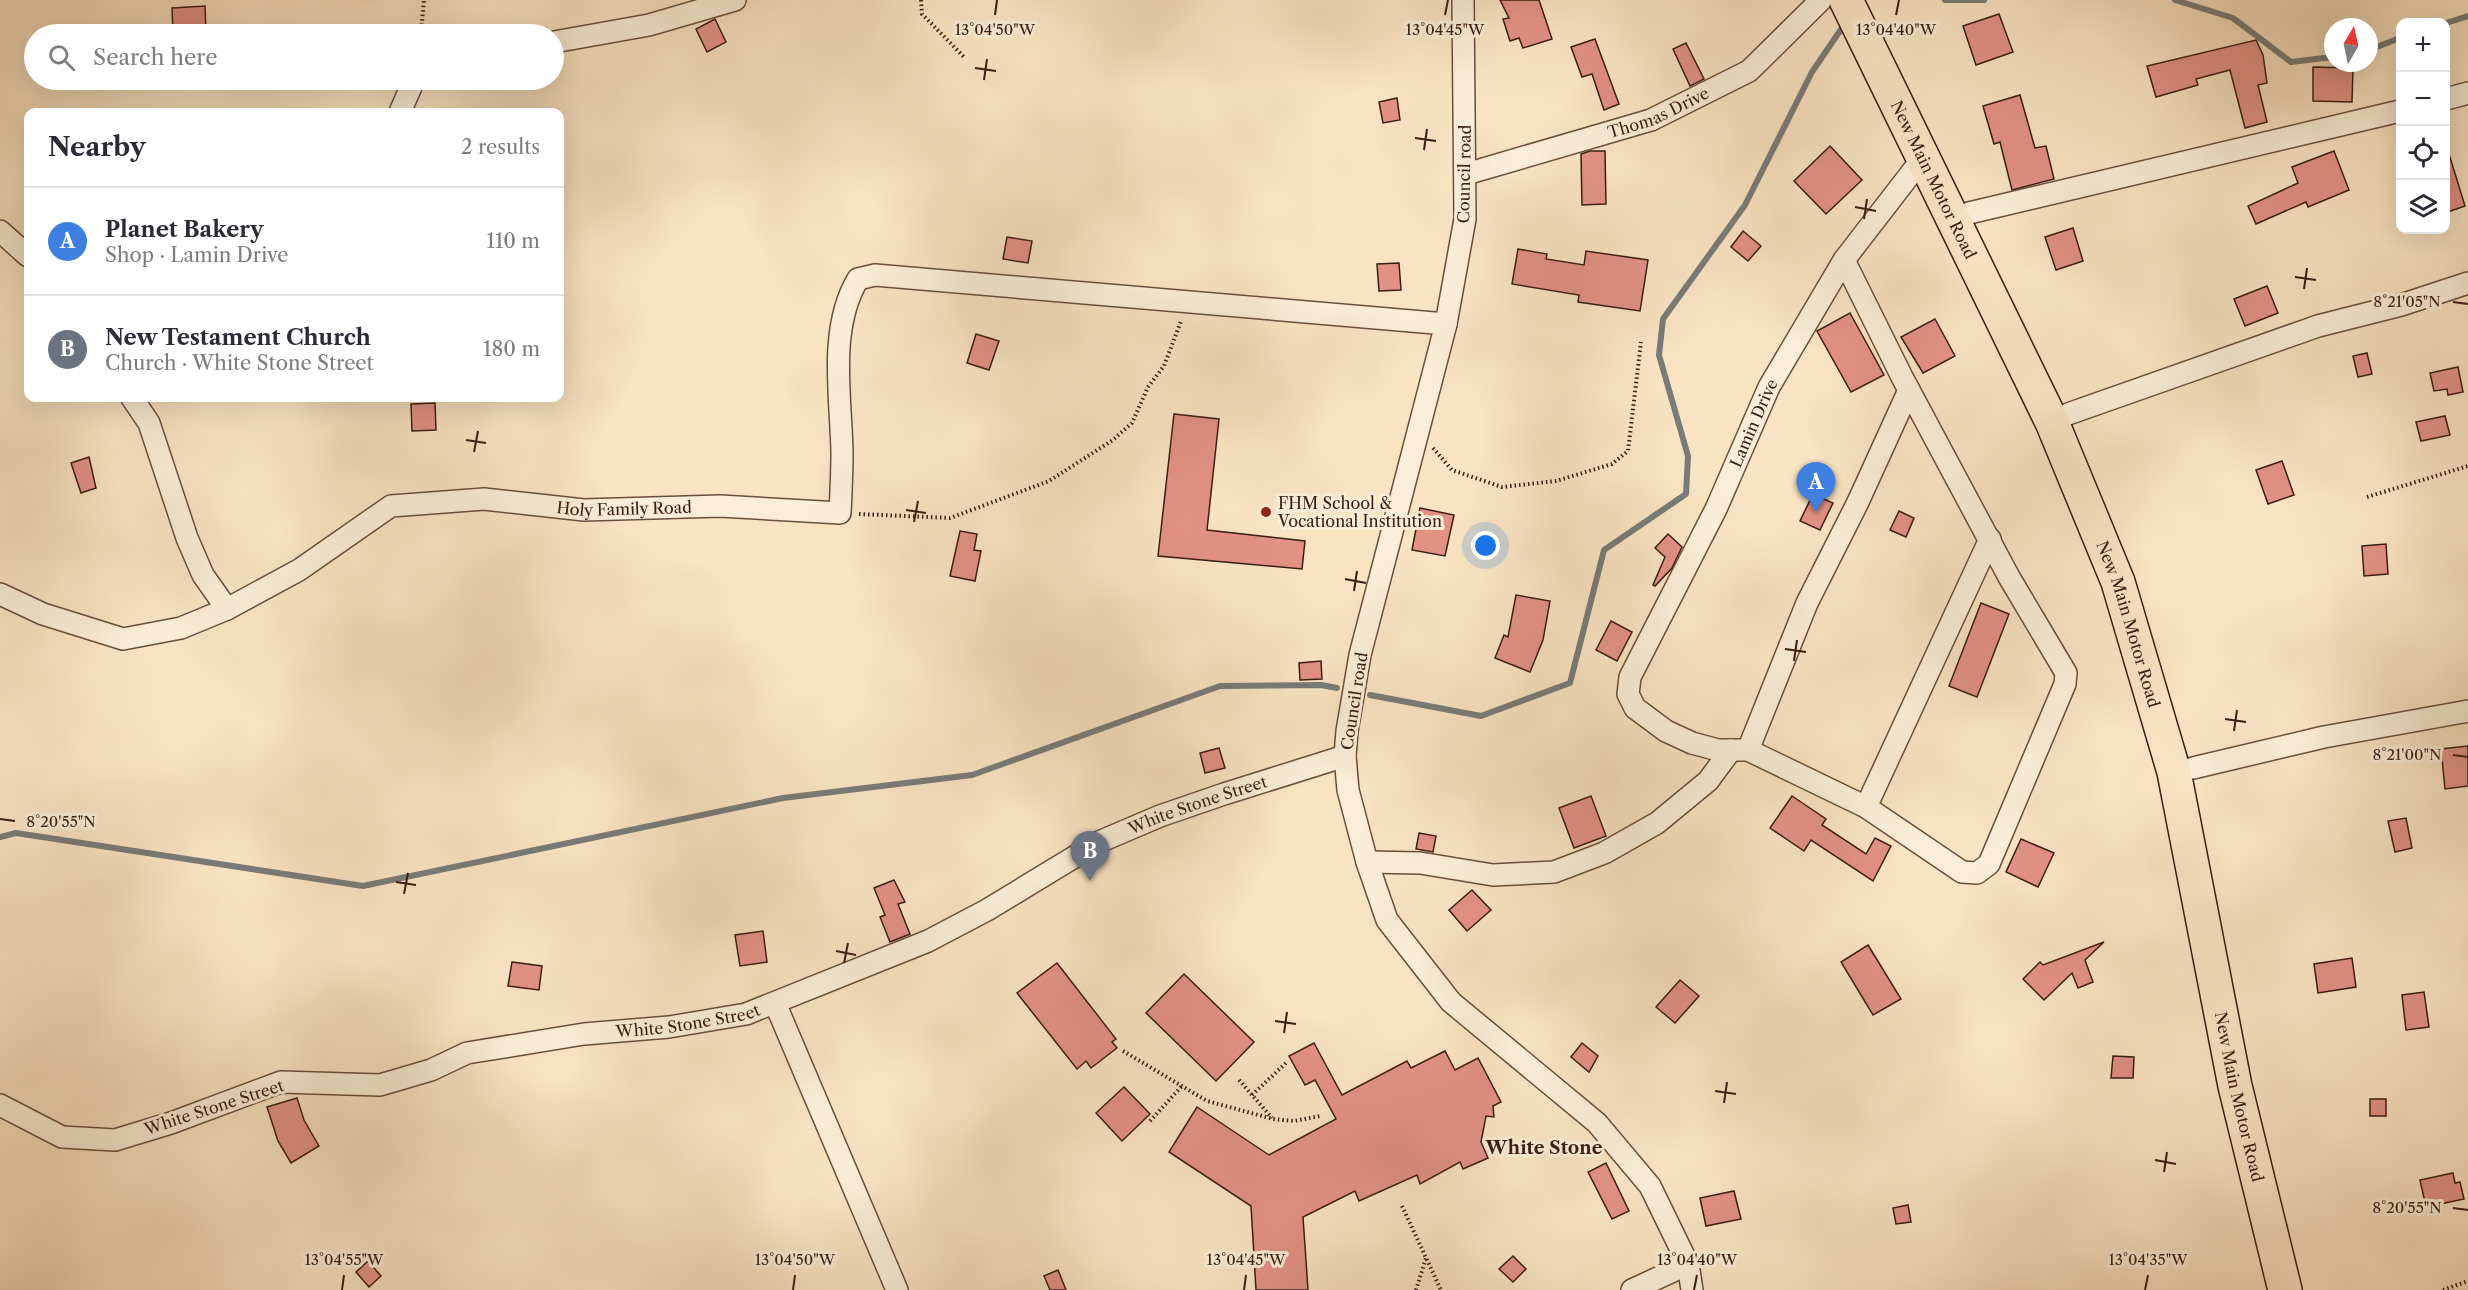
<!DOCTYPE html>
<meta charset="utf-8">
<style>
body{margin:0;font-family:"Libre Caslon Text",serif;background:#f7f7f7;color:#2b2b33}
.controls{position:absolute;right:18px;top:18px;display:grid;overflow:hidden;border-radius:12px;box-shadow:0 6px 24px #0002}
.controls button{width:54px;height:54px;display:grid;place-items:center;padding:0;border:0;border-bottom:2px solid #e1e1e2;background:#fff;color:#2b2b33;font:30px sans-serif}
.compass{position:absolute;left:2324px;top:18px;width:54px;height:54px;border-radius:50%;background:#fff;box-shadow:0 6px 24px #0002;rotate:9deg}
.you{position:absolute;left:1486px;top:546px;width:21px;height:21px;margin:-15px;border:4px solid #fff;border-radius:50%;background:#1a73e8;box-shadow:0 0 0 9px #1a73e833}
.badge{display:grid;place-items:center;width:39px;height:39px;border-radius:50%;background:#ea580c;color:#fff;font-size:20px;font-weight:700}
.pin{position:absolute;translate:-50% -50px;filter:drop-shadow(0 2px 3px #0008)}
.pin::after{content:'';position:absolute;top:32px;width:21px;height:18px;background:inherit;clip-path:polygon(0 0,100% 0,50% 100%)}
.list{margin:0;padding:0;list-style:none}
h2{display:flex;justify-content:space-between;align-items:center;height:78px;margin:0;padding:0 24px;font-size:26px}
h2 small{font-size:20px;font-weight:400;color:#7c7c81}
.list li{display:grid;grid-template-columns:39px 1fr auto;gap:18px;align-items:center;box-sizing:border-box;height:108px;padding:0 24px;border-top:2px solid #e1e1e2}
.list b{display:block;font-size:22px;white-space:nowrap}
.list p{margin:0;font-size:20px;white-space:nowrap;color:#7c7c81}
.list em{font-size:20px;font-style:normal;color:#7c7c81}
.icon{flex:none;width:33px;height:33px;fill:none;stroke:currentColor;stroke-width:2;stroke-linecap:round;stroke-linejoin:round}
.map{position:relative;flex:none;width:2468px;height:1290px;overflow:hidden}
.search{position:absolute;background:#fff;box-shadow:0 6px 24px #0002;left:24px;top:24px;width:540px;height:66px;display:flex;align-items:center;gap:15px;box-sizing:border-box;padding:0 21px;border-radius:33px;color:#7c7c81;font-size:22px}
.panel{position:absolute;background:#fff;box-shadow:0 6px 24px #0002;left:24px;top:108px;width:540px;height:294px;border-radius:12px}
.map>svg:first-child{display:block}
</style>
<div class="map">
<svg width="2468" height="1290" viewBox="0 0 2468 1290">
<rect width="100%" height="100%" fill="#f9e3c2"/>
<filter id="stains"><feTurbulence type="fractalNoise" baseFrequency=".00333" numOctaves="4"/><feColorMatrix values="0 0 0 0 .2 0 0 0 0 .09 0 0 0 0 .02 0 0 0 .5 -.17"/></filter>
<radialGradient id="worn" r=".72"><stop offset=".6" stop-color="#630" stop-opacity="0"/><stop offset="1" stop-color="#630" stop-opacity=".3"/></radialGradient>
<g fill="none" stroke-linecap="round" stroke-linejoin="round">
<g stroke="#797b78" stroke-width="6">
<path d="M1945 0H1984"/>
<path d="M2175 0 2233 18 2291 62 2333 57"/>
<path d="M2446 23 2468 16"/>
<path d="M2369 50 2400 38"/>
<path d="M1370 695 1481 716 1570 683 1604 550 1686 494 1688 456 1659 355 1663 319 1745 205 1812 72 1846 22"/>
<path d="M0 837 16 833 363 886 783 798 972 775 1220 686 1321 685 1337 688"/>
</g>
</g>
<g fill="#e29185" stroke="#3b1c10" stroke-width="1.5">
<path d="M1500 0H1539L1552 39 1523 48 1519 38 1510 41 1503 19 1509 18Z"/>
<path d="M205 6 206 32 173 34 172 8Z"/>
<path d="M1999 14 2013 52 1976 65 1963 26Z"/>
<path d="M715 19 726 42 707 52 696 29Z"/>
<path d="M1595 39 1619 104 1604 110 1592 74 1582 77 1571 47Z"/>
<path d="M2256 40 2263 55 2267 83 2258 85 2267 122 2245 128 2230 70 2196 79 2198 85 2156 97 2147 66Z"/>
<path d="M1686 43 1704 79 1690 86 1673 49Z"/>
<path d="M2313 67 2353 68 2352 102 2313 101Z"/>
<path d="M2020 95 2035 148 2046 146 2054 179 2012 190 2000 142 1994 144 1983 106Z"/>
<path d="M1397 98 1400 120 1383 123 1379 102Z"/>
<path d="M1830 146 1862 180 1826 214 1794 181Z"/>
<path d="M1590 151H1605L1606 204 1582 205 1581 154Z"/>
<path d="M2334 151 2349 190 2308 207 2306 202 2256 224 2248 206 2298 183 2292 167Z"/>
<path d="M2445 154H2449L2465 206 2445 213Z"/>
<path d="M2073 228 2083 261 2056 270 2045 237Z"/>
<path d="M1743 231 1761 246 1748 261 1731 247Z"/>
<path d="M1007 237 1032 241 1028 263 1003 259Z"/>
<path d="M1518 249 1547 254 1546 259 1584 265 1586 251 1648 260 1640 311 1578 302 1579 295 1512 284Z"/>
<path d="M1399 263 1401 290 1379 291 1377 264Z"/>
<path d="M2267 286 2278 313 2245 326 2234 299Z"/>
<path d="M1850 313 1884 375 1851 392 1817 331Z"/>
<path d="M1935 319 1955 356 1923 373 1901 337Z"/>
<path d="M976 334 999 341 989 370 967 363Z"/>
<path d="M2367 353 2372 374 2358 377 2353 356Z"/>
<path d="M2458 367 2463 392 2448 395 2447 389 2434 391 2430 373Z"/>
<path d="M435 403 436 430 412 431 411 404Z"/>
<path d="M1174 414 1219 419 1207 530 1305 541 1302 569 1158 556Z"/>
<path d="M2445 416 2450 435 2421 441 2416 422Z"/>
<path d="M89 457 96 488 81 493 71 463Z"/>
<path d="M2282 461 2294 495 2268 504 2256 470Z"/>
<path d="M1813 494 1833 503 1820 530 1800 521Z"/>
<path d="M1420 508 1454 515 1445 556 1412 550Z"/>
<path d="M1899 511 1914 518 1906 537 1890 530Z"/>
<path d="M960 531 977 534 974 550 981 551 975 581 950 576Z"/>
<path d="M1668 534 1682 547 1672 568 1655 586 1653 585 1665 557 1655 548Z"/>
<path d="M2386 544 2388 574 2364 576 2362 546Z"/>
<path d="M1516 595 1550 601 1543 640 1530 672 1495 658 1504 635 1508 637Z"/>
<path d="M1981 603 2009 614 1977 697 1949 686Z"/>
<path d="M1611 621 1632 632 1617 661 1596 650Z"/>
<path d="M1321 661 1322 679 1300 680 1299 663Z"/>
<path d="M2468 746V786L2445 789 2441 749Z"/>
<path d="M1219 748 1225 768 1205 773 1200 753Z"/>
<path d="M1591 796 1606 836 1574 848 1559 808Z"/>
<path d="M1792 796 1826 819 1822 825 1866 854 1875 838 1891 846 1873 881 1811 840 1804 851 1770 828Z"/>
<path d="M2406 818 2412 848 2395 852 2388 821Z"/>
<path d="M1419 833 1436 836 1433 852 1416 849Z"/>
<path d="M2021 839 2054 853 2038 887 2006 872Z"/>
<path d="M894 880 905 902 898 904 910 934 890 942 880 917 885 915 874 888Z"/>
<path d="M1472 890 1491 910 1467 931 1449 910Z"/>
<path d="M763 931 767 962 740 966 735 935Z"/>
<path d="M2104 942 2085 960 2093 982 2078 988 2072 973 2044 1000 2023 979 2040 962 2043 965Z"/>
<path d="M1868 945 1901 999 1873 1015 1841 962Z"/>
<path d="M2352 958 2356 987 2318 993 2314 964Z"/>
<path d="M512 962 542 966 539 990 508 986Z"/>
<path d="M1057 963 1116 1039 1112 1042 1117 1048 1091 1068 1086 1061 1077 1069 1017 993Z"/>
<path d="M1184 974 1254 1042 1216 1081 1146 1013Z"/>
<path d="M1680 980 1699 996 1675 1023 1656 1007Z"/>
<path d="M2424 992 2429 1027 2406 1030 2402 995Z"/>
<path d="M1314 1043 1342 1095 1407 1061 1411 1068 1445 1051 1455 1070 1478 1058 1501 1102 1493 1106 1494 1117 1486 1116 1481 1142 1488 1158 1463 1169 1460 1162 1420 1184 1417 1175 1359 1201 1355 1191 1303 1217 1308 1290H1256L1251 1206 1169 1152 1197 1107 1269 1155 1336 1119 1315 1080 1305 1085 1289 1056Z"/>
<path d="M1582 1043 1598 1056 1589 1072 1571 1057Z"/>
<path d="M2113 1056 2134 1057 2133 1078H2111Z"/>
<path d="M1124 1087 1150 1114 1122 1141 1096 1113Z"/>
<path d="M297 1098 304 1120 319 1146 291 1163 278 1141 267 1107Z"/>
<rect x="2370" y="1099" width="16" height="17"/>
<path d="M1606 1163 1629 1211 1612 1219 1588 1172Z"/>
<path d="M2453 1173 2455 1183 2460 1182 2464 1199 2426 1207 2420 1180Z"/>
<path d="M1734 1191 1741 1219 1706 1226 1700 1198Z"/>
<path d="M1908 1205 1911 1222 1896 1224 1893 1208Z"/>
<path d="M1513 1256 1526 1269 1513 1282 1499 1269Z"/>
<path d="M368 1261 381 1276 369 1287 356 1272Z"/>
<path d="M1058 1270 1066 1290H1050L1044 1276Z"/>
</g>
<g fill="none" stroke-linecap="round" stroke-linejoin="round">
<defs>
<g id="minor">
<path d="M1463 0 1465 219 1446 324 1360 655 1347 731 1345 756 1348 790 1367 862 1387 920 1451 1002 1597 1123 1650 1186 1688 1264 1692 1290"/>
<path d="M554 42 649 25 735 0"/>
<path d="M2446 99 2468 93"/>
<path d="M400 112 414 80"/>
<path id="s1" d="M1466 174 1651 120 1749 71 1821 0"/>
<path d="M1969 213 2400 111"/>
<path d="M0 231 28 256"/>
<path id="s2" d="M1844 260 1902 377 2009 577 2066 673 2065 684 1989 864 1977 873 1962 872 1866 807 1748 750H1718L1692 743 1666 731 1635 708 1628 694 1630 677 1716 509 1769 387 1844 260 1922 159"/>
<path d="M132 398 149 423 187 538 203 575 227 609"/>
<path d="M2068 414 2318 326 2401 305 2468 283"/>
<path id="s3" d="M0 594 43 614 123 639 181 628 227 609 299 570 391 506 484 499 584 510 720 506 840 513C841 493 842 472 842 452 841 397 828 329 858 279L875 275 1446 324"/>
<path d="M1748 750 1807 603 1858 502 1909 390"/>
<path d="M2193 768 2324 737 2468 711"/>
<path d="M1866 807 1990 539"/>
<path d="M1367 862 1420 863 1493 875 1554 872 1604 853 1657 823 1708 781 1731 750"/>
<path d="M775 1003 897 1290"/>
<path id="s4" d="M0 1105 62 1137 115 1140 171 1123 281 1082 380 1085 431 1070 467 1053 584 1034 669 1027 746 1014 928 941 987 910 1099 842 1160 816 1224 794 1345 756"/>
<path d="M1632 1290 1688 1264"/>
</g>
<g id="trunk">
<path id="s5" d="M1846 0 2052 422 2118 582 2174 772 2235 1086 2285 1290"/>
</g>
</defs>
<use href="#minor" stroke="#6a4e3c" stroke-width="24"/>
<use href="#trunk" stroke="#3b1c10" stroke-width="36"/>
<g stroke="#3b1c10" stroke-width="4" stroke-dasharray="1.5 3" stroke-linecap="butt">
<path d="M921 0 922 14 965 58"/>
<path d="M421 34 424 0"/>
<path d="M1433 448 1452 470 1502 487 1556 481 1612 464 1628 451 1641 342"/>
<path d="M2367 497 2468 466"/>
<path d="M859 514 950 518 1049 481 1113 440 1132 423 1148 387 1164 366 1181 321"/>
<path d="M1123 1051 1207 1101 1273 1119 1294 1121 1320 1116"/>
<path d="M1239 1080 1272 1118"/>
<path d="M1252 1095 1286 1063"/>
<path d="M1150 1121 1182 1086"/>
<path d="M1402 1206 1441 1290"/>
<path d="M1416 1290 1426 1258"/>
<path d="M2443 1290 2468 1281"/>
</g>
<use href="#minor" stroke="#fbedd7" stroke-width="21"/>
<use href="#trunk" stroke="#f9e3c2" stroke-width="33"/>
</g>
<path fill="none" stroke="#3b1c10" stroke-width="2" d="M995 15 997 0M1445 15 1448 0M1896 15 1899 0M975 68 996 71M984 80 987 59M1415 138 1436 141M1424 150 1427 129M1855 207 1876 211M1864 219 1867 199M2295 277 2316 280M2304 289 2307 268M2453 302 2468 304M466 440 486 443M474 452 478 431M906 510 926 513M914 522 918 501M1345 579 1366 583M1354 591 1357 571M1785 649 1806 652M1794 661 1797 640M2225 719 2246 722M2234 731 2237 710M2453 755 2468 757M0 819 15 821M396 882 416 885M404 894 408 873M836 951 856 955M844 963 848 943M1275 1021 1296 1024M1284 1033 1287 1012M1715 1091 1736 1094M1724 1103 1727 1082M2155 1160 2176 1164M2164 1172 2167 1152M2453 1208 2468 1210M342 1290 344 1275M793 1290 795 1275M1244 1290 1246 1275M1694 1290 1697 1275M2145 1290 2148 1275"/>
<circle fill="#8f2418" stroke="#fbedd7" stroke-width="2" cx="1266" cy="512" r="6"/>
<g text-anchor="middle" stroke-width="6" stroke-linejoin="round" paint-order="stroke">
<g font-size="16" fill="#3b1c10" stroke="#fbedd7">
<text dy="6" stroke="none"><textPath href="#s1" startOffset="202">Thomas Drive</textPath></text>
<text transform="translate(1464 174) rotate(-89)" y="6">Council road</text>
<text dy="6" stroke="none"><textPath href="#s5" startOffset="200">New Main Motor Road</textPath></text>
<text dy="6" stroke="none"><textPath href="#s2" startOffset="1392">Lamin Drive</textPath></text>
<text dy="6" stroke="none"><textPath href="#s3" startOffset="668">Holy Family Road</textPath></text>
<text dy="6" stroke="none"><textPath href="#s5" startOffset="686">New Main Motor Road</textPath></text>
<text transform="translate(1354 701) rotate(-81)" y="6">Council road</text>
<text dy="6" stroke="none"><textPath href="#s4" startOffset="1272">White Stone Street</textPath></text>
<text dy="6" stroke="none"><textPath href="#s4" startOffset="714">White Stone Street</textPath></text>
<text dy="6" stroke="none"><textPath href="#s5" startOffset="1172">New Main Motor Road</textPath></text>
<text transform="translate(214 1107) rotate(-18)" y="6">White Stone Street</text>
</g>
<g font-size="16" fill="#3b1c10" stroke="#fbedd7" text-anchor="start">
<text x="1278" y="509">FHM School &amp;<tspan x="1278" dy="18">Vocational Institution</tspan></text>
</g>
<g font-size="18" font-weight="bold" fill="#3b1c10" stroke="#fbedd7">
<text x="1544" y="1154">White Stone</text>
</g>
</g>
<g font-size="15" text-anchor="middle" fill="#3b1c10" stroke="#fbedd7" stroke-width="6" stroke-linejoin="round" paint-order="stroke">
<text x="995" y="35">13°04'50"W</text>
<text x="1445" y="35">13°04'45"W</text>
<text x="1896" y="35">13°04'40"W</text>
<text x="2407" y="307">8°21'05"N</text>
<text x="2407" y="760">8°21'00"N</text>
<text x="61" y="827">8°20'55"N</text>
<text x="2407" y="1213">8°20'55"N</text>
<text x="344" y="1265">13°04'55"W</text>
<text x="795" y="1265">13°04'50"W</text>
<text x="1246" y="1265">13°04'45"W</text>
<text x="1697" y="1265">13°04'40"W</text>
<text x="2148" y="1265">13°04'35"W</text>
</g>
<rect width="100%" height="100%" filter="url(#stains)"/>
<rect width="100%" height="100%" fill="url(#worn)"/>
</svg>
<div class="controls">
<button>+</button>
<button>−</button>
<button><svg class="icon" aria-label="locate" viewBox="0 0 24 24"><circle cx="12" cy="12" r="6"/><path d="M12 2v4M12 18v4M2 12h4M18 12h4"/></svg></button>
<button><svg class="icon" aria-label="layers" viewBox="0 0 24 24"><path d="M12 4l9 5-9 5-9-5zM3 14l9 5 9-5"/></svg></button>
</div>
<svg class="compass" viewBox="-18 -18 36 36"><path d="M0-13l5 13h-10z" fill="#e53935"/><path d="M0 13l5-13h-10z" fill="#7c7c81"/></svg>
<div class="you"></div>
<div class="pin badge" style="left:1816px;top:512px;background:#3f7fe0">A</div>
<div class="pin badge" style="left:1090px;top:881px;background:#6b7280">B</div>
<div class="search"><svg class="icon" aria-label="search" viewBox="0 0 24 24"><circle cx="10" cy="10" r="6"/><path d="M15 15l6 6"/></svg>Search here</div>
<section class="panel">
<h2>Nearby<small>2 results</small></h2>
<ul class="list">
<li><span class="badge" style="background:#3f7fe0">A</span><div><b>Planet Bakery</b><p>Shop · Lamin Drive</p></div><em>110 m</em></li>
<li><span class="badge" style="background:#6b7280">B</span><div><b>New Testament Church</b><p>Church · White Stone Street</p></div><em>180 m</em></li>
</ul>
</section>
</div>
